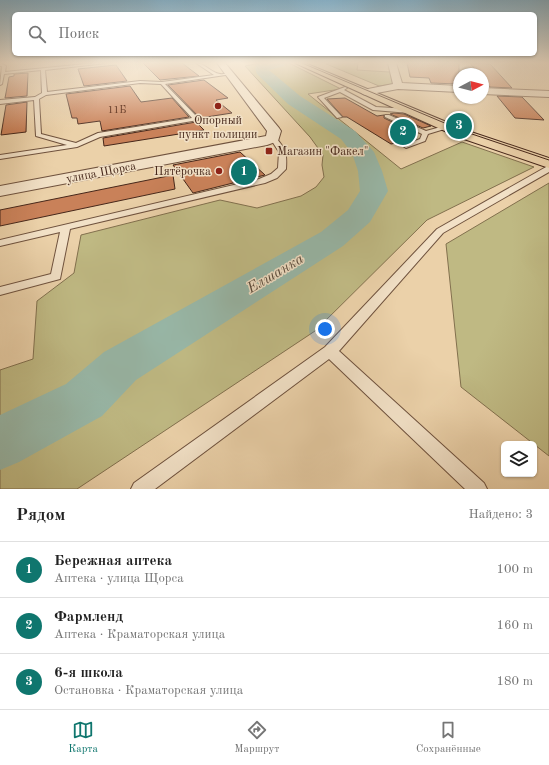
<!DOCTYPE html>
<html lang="ru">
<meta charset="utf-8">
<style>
body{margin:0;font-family:"Old Standard TT",serif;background:#f2f2f2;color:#222}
.controls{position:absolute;right:12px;bottom:12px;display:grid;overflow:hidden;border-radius:6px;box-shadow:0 1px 3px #0004}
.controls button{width:36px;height:36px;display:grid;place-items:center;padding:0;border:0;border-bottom:1px solid #e0e0e0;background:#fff;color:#222;font:20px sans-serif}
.compass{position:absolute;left:453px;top:68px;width:36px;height:36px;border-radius:50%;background:#fff;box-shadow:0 1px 3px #0004;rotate:83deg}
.you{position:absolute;left:325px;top:329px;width:14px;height:14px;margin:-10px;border:3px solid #fff;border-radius:50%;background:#1a73e8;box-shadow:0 0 0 6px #1a73e833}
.badge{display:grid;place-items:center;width:26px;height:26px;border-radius:50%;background:#0f766e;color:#fff;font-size:13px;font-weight:700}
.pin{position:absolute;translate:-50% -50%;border:2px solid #fff;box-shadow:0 1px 4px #0006}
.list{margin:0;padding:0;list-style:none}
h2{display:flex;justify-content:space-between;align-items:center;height:52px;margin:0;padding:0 16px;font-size:17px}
h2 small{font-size:13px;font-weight:400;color:#767676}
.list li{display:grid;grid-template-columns:26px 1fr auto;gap:12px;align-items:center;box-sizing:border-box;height:56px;padding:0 16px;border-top:1px solid #e0e0e0}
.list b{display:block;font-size:15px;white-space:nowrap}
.list p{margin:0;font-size:13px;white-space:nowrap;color:#767676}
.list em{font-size:13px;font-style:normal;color:#767676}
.icon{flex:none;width:22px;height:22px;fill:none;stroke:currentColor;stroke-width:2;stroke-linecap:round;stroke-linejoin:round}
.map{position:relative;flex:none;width:549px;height:489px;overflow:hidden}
.search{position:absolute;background:#fff;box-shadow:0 1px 3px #0004;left:12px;right:12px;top:12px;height:44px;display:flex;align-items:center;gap:10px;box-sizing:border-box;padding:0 14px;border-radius:6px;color:#767676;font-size:15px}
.sheet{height:220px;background:#fff}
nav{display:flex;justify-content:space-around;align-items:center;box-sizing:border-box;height:56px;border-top:1px solid #e0e0e0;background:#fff;font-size:11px;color:#767676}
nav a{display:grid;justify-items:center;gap:2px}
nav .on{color:#0f766e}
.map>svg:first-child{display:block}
</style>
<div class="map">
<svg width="549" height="489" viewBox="0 0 549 489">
<rect width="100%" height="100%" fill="#ebd1a9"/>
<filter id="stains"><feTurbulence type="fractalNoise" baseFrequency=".005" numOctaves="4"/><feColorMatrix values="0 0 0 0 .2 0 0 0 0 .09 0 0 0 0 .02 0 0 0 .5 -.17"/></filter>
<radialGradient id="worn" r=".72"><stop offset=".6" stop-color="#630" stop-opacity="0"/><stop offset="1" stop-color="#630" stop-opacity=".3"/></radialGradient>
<g fill="#bfb983" stroke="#82704e">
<path d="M260 63H289L341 89 308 94 401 169 462 142 534 167 427 220 315 331 77 489H0V370L33 359 37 301 74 273 81 235 220 200 257 208 301 196 316 187 324 177 322 165 323 155 310 137 245 66Z"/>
<path d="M324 63H358L357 70 390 72 393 84 379 86Z"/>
<path d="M549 183V456L461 387 446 244Z"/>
</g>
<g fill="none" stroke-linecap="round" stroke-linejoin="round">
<path fill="#98b7a7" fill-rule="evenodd" d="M264 63H285L284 66 269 70 300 96 355 131 374 152 382 171 388 191 370 222 343 246 136 380 102 416 19 462 0 470V415L66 384 104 352 321 232 348 210 360 191 358 171 352 153 341 139 288 104 257 74C255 70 255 68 257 64Z"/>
</g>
<g fill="#c98159" stroke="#46271a">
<path d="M143 63H182L199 76 160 80Z"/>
<path d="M407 63H459V84L431 83 429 78 410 77Z"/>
<path d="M470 63 490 64 512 88 490 87 483 79V74H479Z"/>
<path d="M116 65 127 81 84 86 78 69Z"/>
<path d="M28 73 27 96 5 98 9 77 14 76V74Z"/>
<path d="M204 80 228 98 216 100 232 113 200 118 168 85Z"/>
<path d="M130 86 141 102 172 98 189 117 102 131 100 121 78 124 77 118H72L66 94Z"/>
<path d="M497 96 522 97 544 120 515 118Z"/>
<path d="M345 98 377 116 384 115V118L411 131 416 139 391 144 347 117H343L327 99Z"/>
<path d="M27 102 26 132 1 135 6 105Z"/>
<path d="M394 113 404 114 431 126 423 128 390 114Z"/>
<path d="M196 122 204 130 104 146 103 138Z"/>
<path d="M240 152 265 175 193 193 173 165Z"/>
<path d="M173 175 175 189 0 226V210Z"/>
</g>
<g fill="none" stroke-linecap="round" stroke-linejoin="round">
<defs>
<g id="service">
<path d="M0 63 6 66 5 72 96 63H106L45 70 47 92 140 81 162 82 214 75 196 63C205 63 211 73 220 74 224 75 228 72 232 74L165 84 198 118V120L100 137 77 147 0 159V155L67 145 36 136 34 100 0 104V100L35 97 42 93 41 70 4 74 2 84 0 85 2 66H0ZM140 83 161 84 192 118 98 133 76 143 41 134 39 99 46 95Z"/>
<path d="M345 87 347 88 344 90 376 107 410 109 413 111 410 113 373 110 340 92 324 98 342 117 337 118 318 97Z"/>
<path d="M385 115H389L426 131 448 125 451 127 428 134 425 141 406 148 403 146 404 145 420 139 422 134 385 117Z"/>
<path d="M271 137H275C286 149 287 153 286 169L277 178 265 183 70 229 60 279 0 295V287L51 274 60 232 0 246V240L259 179 271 174 278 168 279 152 270 138Z"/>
<path d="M546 167H549V172L443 233 339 351 484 483 487 489H465L329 359 155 489H131L134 483 325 347 437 229Z"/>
</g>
<g id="minor">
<path d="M388 63H396L402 83 459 86V92L398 89 366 95 363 94 361 92 363 90 393 84Z"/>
<path d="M483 88 549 91V97L483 94Z"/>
</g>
<path id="tertiary" d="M217 63H225L279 128 281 131 278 141 267 145 0 196V186L266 136 267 131Z"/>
<path id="primary" d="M295 63H305L468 131 549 158V168L458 137Z"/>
</defs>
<use href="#service" stroke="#6f523e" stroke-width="2"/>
<use href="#minor" stroke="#6f523e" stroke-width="2"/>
<use href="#tertiary" stroke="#6f523e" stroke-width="2"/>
<use href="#primary" stroke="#46271a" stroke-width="2"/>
<use href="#service" fill="#f2e1c7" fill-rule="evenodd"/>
<use href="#minor" fill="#f2e1c7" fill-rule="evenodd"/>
<use href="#tertiary" fill="#f2e1c7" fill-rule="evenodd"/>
<use href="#primary" fill="#ebd1a9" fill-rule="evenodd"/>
<path stroke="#46271a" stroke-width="1" d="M302 63 466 132 549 160"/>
</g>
<linearGradient id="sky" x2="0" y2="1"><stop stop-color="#88b5ce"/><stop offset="0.48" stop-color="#f6ead8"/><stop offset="1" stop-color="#f6ead8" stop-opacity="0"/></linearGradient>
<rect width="549" height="131" fill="url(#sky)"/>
<g fill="#8f2418" stroke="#f2e1c7" stroke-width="1.5">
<circle cx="218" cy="106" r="4"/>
<rect x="265" y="147" width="8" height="8" rx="2"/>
<circle cx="219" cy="171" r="4"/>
</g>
<g text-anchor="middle" stroke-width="3" stroke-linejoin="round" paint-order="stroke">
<g font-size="10" fill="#673e2a">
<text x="117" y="113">11Б</text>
</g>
<g font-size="12" fill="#46271a" stroke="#f2e1c7">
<text x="218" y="124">Опорный<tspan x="218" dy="14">пункт полиции</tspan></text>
<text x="277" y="155" text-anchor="start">Магазин "Факел"</text>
<text x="211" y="175" text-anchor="end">Пятёрочка</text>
</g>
<g font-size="12" fill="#46271a" stroke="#f2e1c7">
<text transform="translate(101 172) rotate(-11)" y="4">улица Щорса</text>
</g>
<g font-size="15" font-style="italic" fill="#5a4b3d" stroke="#f2e1c7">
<text transform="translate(275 273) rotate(-31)" y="5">Елшанка</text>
</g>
</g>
<rect width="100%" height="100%" filter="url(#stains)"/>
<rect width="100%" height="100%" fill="url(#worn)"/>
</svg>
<div class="controls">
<button><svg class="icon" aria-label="layers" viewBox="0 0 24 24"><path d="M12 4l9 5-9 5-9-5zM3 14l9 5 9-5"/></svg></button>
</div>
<svg class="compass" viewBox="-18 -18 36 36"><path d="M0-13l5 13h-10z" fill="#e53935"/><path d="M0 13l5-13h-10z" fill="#767676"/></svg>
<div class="you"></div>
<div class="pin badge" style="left:244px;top:172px">1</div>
<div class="pin badge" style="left:403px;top:132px">2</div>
<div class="pin badge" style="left:459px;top:126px">3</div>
<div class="search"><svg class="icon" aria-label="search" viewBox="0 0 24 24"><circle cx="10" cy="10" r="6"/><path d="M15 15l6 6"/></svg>Поиск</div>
</div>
<section class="sheet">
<h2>Рядом<small>Найдено: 3</small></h2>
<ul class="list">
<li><span class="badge">1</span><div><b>Бережная аптека</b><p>Аптека · улица Щорса</p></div><em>100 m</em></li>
<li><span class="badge">2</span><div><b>Фармленд</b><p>Аптека · Краматорская улица</p></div><em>160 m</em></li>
<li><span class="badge">3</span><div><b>6-я школа</b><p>Остановка · Краматорская улица</p></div><em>180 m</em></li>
</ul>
</section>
<nav>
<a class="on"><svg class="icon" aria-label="map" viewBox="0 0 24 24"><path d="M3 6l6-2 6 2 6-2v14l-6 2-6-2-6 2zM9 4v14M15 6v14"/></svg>Карта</a>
<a><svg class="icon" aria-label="directions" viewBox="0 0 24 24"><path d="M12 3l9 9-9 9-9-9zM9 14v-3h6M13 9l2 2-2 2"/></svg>Маршрут</a>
<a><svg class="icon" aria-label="saved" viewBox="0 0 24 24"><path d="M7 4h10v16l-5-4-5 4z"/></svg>Сохранённые</a>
</nav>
